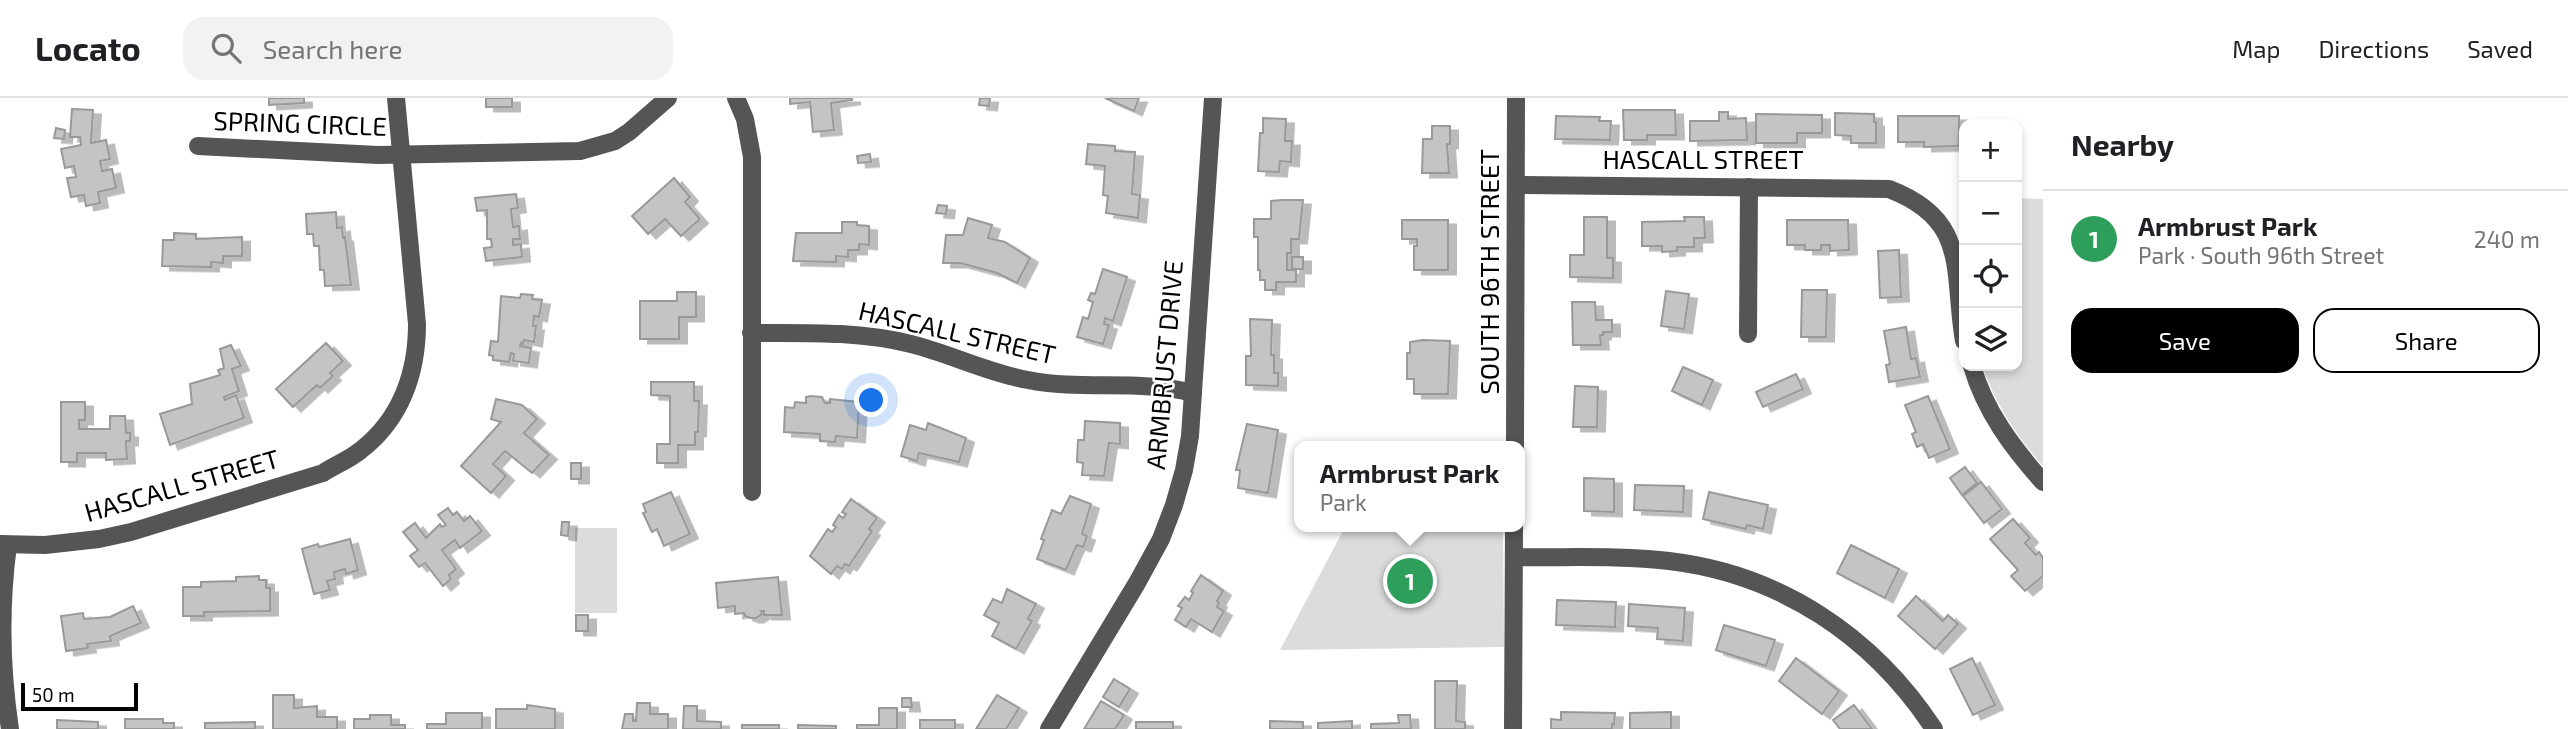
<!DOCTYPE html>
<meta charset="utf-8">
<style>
body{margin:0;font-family:"Exo 2",sans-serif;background:#f2f2f2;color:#202124}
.controls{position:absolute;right:21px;top:21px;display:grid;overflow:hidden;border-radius:14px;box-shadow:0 4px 10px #0003}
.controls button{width:63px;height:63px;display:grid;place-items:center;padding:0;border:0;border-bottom:2px solid #e0e0e0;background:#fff;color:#202124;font:35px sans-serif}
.scale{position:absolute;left:21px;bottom:18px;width:117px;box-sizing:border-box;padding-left:7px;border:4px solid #000;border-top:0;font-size:19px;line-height:24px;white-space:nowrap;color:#000;-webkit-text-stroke:5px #fff;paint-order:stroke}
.you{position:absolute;left:872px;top:303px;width:24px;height:24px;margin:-18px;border:5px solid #fff;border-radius:50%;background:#1a73e8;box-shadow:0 0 0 10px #1a73e833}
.badge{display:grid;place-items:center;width:46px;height:46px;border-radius:50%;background:#000;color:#fff;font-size:23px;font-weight:700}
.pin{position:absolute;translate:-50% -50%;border:4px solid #fff;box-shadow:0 2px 7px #0006}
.popup{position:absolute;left:1294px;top:343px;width:231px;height:91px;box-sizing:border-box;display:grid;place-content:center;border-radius:14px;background:#fff;filter:drop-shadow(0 2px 5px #0005);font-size:23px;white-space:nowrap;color:#757577}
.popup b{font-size:26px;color:#202124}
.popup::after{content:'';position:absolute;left:50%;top:100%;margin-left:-14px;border:14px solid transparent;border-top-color:#fff}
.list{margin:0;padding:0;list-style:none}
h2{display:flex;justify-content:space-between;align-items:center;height:91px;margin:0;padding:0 28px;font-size:30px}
h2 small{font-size:23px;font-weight:400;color:#757577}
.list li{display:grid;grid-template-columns:46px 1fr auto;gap:21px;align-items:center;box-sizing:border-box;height:98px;padding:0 28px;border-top:2px solid #e0e0e0}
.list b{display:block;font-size:26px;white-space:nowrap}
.list p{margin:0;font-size:23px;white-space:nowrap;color:#757577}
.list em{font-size:23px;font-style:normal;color:#757577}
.actions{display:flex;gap:14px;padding:21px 28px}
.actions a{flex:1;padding:16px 0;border:2px solid #000;border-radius:21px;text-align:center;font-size:24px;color:#000}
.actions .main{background:#000;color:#fff}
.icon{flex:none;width:38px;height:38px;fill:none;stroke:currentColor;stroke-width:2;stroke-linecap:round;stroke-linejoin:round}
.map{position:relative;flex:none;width:2043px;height:631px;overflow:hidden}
header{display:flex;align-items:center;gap:42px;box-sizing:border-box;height:98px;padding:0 35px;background:#fff;border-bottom:2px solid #e0e0e0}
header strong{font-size:33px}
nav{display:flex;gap:38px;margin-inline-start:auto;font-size:24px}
.search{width:490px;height:63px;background:#f2f2f2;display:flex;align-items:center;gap:18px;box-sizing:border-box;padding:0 24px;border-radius:21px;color:#757577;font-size:26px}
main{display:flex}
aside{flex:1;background:#fff}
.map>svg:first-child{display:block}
</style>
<header>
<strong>Locato</strong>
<div class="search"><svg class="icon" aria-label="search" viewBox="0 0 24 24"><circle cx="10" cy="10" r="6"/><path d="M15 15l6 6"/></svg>Search here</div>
<nav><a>Map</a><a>Directions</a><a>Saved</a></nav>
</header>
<main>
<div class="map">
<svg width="2043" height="631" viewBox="0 0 2043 631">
<defs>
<filter id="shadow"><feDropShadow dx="8" dy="4.5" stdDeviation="0" flood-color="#0004"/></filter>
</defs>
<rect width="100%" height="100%" fill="#fff"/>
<g fill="#dcdcdc">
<path d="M2017 100 2043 101V368C2016 338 1996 306 1982 268H2017Z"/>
<path d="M1345 429H1503L1504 549 1280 552Z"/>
<rect x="575" y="430" width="42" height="85"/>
</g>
<g fill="#c4c4c4" stroke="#999" stroke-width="2" filter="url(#shadow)">
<path d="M269 0H304V5L269 7Z"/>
<rect x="486" y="0" width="26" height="9"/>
<path d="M790 0H852V2L831 5 834 32 813 34 810 4 790 6Z"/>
<path d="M980 0H990L989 8 979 7Z"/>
<path d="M1105 0H1139L1134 13Z"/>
<path d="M72 11 93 12 91 45 106 42 110 61 100 63 102 73 112 71 116 90 98 94 100 105 86 108 84 97 71 99 67 80 76 79 74 68 65 70 61 51 81 47 80 39H70Z"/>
<path d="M1623 12H1675L1676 37H1647V42H1624Z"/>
<path d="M1719 14H1728V21L1746 20 1747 42 1690 43V23H1719Z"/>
<path d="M1835 15 1874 16V24H1876V45H1851V38L1835 37Z"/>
<path d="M1756 16 1822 17V35H1797V45H1756Z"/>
<path d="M1556 18 1600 19 1599 23H1611L1610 42 1555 41Z"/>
<path d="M1898 18H1959V48L1924 49V44H1898Z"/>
<path d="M1263 20 1286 21 1285 43H1292L1291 64 1280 63 1279 74 1258 73 1260 35H1263Z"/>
<path d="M1432 28H1450V46H1447L1449 75H1422L1423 41H1432Z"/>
<path d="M56 30 65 32 64 41 54 40Z"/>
<path d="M1088 46 1115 48V53L1135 54 1132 96 1140 97 1138 120 1106 115 1108 98 1103 97 1105 68 1086 66Z"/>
<path d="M870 56 871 64 858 65 857 58Z"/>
<path d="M674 80 690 99 685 104 700 121 681 138 665 121 648 136 632 118Z"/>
<path d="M516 96 518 110 511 111 513 129 519 128 520 141H513V147L521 146 522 159 486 163 484 150 492 149 491 141H487V112L477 113 475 100Z"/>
<path d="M1282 102H1303L1299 141H1291V155H1287V172H1296V184H1276V192H1265V182H1260V172H1258V139H1254V121H1271V103Z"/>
<path d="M938 107 947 108 946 116 936 115Z"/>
<path d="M336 114 337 130 342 129 343 140 345 139 351 187 325 188 324 172H320L319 148H314L313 136H307L306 116Z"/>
<path d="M1584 119H1607V160H1613V180L1570 179V157H1584Z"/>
<path d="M1684 119H1704L1705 140H1694V149H1677V153L1662 154V148H1642V124L1685 123Z"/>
<path d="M968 120 992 127 988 140 1005 144 1030 160 1017 185 997 175 960 165H943L946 137H963Z"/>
<path d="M1402 122H1448V172H1414V148H1417V141H1402Z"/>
<path d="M1787 122H1848L1849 152 1830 153V147H1821V152H1805V147H1787Z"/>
<path d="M842 124H857V127L869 128V147L859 146V152H848V159L836 158V164L793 163 796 135H842Z"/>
<path d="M174 135 196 136V141L242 139V158H223V165L211 164V169L162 168 163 142H174Z"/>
<path d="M1899 152 1901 199 1880 200 1878 153Z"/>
<rect x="1292" y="159" width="11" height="12"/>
<path d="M1103 171 1127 179 1113 223 1105 220 1104 226 1109 227 1103 246 1077 239 1083 219 1088 221 1093 204 1088 202 1091 195 1095 196Z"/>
<path d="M1802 192H1827L1826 239H1801Z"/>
<path d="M1666 193 1689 196 1684 231 1661 228Z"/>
<path d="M677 194H696V219H679V241H640V203H677Z"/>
<path d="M521 196 533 197 532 201 542 202 539 219 534 218 533 228H536L534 244 524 242 523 246 521 245 520 248 531 250 529 265 513 263 514 256 511 255 509 264 493 262V258L489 257 491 243 498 244 501 198 520 200Z"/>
<path d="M1572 204H1595L1596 222H1612V234H1603V237H1600L1601 247H1573Z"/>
<path d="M1250 221 1272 222 1271 257H1274V275H1278V288L1246 287V258H1251Z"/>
<path d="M1906 229 1911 261 1916 260 1920 279 1889 284 1886 267 1890 266 1884 233Z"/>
<path d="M1422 242 1450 243 1448 296H1414V281H1407V255H1410V244Z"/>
<path d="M326 245 343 263 330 275 333 278 320 290 317 287 293 309 276 291Z"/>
<path d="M231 247 241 268 232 271 239 293 224 299 225 302 236 297 244 320 170 347 160 316 192 306 190 286 220 277 218 272 224 270 220 251Z"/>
<path d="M1683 269 1713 282 1702 307 1672 293Z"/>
<path d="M1796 276 1803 291 1763 309 1756 294Z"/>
<path d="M651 284H694V303H699L698 334H695V347H678V365H657V346H670V298L651 297Z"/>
<path d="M1575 288 1598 289 1597 329H1573Z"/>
<path d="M810 298 822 299 825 305H830V301L859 304 857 340 836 338 835 344 820 343V336L784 334 785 309 794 310 795 304 806 305V299Z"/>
<path d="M1928 298 1950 351 1929 360 1923 346 1917 349 1912 336 1916 334 1905 307Z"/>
<path d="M496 301 522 307 537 321 524 335 549 357 532 375 505 353 493 366 506 378 491 395 461 368 501 324 491 321Z"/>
<path d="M61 304H85V322H79V331H110V318H125L126 335H130V343H126L127 361 106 362V355H77V364H61Z"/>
<path d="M1085 323 1120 325V346L1109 345 1104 378 1082 377 1083 365 1077 364 1078 342H1084Z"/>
<path d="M928 325 966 340 959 364 919 355 917 363 901 358 910 327 926 332Z"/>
<path d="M1247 326 1278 332 1268 395 1238 390 1240 372H1236Z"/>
<rect x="571" y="365" width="10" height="16"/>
<path d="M1965 369 1977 385 1962 397 1950 380Z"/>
<path d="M1584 380 1614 381V414L1584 413Z"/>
<path d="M1981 384 2002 411 1984 425 1963 398Z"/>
<path d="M1635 387 1684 388 1683 414 1634 412Z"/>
<path d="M671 394 690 436 664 448 657 431 652 434 643 415 646 414 643 406Z"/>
<path d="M1709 394 1768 407 1763 431 1747 427 1746 431 1703 421Z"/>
<path d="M1070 398 1091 406 1082 436 1087 438 1083 449 1077 447 1074 453 1066 472 1037 461 1044 442 1041 441 1052 412 1061 416Z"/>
<path d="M851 401 877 420 869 431 872 433 849 468 845 466 842 471 837 468 831 476 810 458 828 431 832 434 836 429 833 427 839 417 843 420 846 416 842 414Z"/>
<path d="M448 410 453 417 457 414 464 423 470 418 482 433 460 450 455 442 442 452 456 471 449 477 451 481 443 488 425 465 419 469 410 458 418 452 403 434 415 425 426 440 440 426 442 429 446 427 438 417Z"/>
<path d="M2013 421 2030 440 2025 445 2036 457 2039 454 2043 460V478L2025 493 2011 478 2018 472 1990 441Z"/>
<path d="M562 424H569L568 438 561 437Z"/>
<path d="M350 441 358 472 346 476 345 471 334 474 335 481 327 483 330 492 314 496 302 451 318 446 319 449Z"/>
<path d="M1851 447 1899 471 1885 500 1837 475Z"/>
<path d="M1201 477 1223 493 1217 503 1219 505 1217 509 1224 513 1212 534 1191 521 1186 529 1175 522 1182 510 1178 508 1185 499 1189 502 1193 495 1191 493Z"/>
<path d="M259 478V482H266V490H270V513L204 514V518H183V489H201V484L236 483V479Z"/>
<path d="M778 479 782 517H764V513H761L762 516 756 520H751L745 518 744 515 735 516V508L718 510 716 485Z"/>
<path d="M1007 491 1036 506 1028 521 1032 523 1016 551 992 538 999 525 984 517 993 501 1002 505Z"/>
<path d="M1916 498 1943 523 1948 517 1958 526 1935 551 1898 518Z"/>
<path d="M1557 502 1616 504 1615 529 1556 527Z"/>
<path d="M1629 506 1685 510 1683 543 1657 541 1658 530 1628 528Z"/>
<path d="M133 508 141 525 110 538 111 543 87 546 88 550 66 553 61 518 83 515 84 521 110 519Z"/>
<rect x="576" y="517" width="12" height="16"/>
<path d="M1724 527 1775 542 1766 568 1716 552Z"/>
<path d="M1796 560 1839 593 1822 616 1779 583Z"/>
<path d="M1972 560 1995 607 1973 617 1950 571Z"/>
<path d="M1114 581 1130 591 1119 609 1103 599Z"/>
<path d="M1435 583H1457L1456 623 1465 624V631H1435Z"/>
<path d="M273 597H294V610L317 608V619H337V631H273Z"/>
<path d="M997 597 1019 610 1006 631H976Z"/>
<path d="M902 600H911L912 609H902Z"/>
<path d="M1101 603 1124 617 1115 631H1084Z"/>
<path d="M637 605H650V616H668V631H622L625 616H633V623H636Z"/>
<path d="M527 607 555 611V631H496V611H527Z"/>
<path d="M1854 607 1872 631H1840L1833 622Z"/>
<path d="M684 608H697V623L721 624V631H683Z"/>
<path d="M879 610H897V631H857V627H879Z"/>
<path d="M1561 614 1615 615 1614 626H1612V631H1551V621L1561 622Z"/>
<path d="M1671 614V631H1630V615Z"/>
<path d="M446 615H482V631H427V626H446Z"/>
<path d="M370 617H391V627H405V631H354V621H370Z"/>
<path d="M1398 617H1410L1411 631H1371V626L1399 625Z"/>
<path d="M125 621H163V625H174V631H125Z"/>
<path d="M57 622 98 624V631H57Z"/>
<rect x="920" y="622" width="35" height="9"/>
<path d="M1270 623 1303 624V631H1270Z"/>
<path d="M1352 623V631H1318V625Z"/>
<path d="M255 624V631H205V625Z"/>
<rect x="1136" y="624" width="37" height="7"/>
<rect x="742" y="627" width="37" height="4"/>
<path d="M798 627 836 628V631H798Z"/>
</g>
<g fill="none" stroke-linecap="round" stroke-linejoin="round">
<g stroke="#555" stroke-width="18">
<path d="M736 0 745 21 752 59V394"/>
<path d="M198 48 378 57 580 53 615 43 629 34 668 0"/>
<path d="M1517 87 1889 91C1970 122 1952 173 1964 243"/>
<path d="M751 235C805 235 858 233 911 246 951 256 988 275 1028 282 1082 293 1140 281 1193 295"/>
<path d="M1748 236 1749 89"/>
<path d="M1972 268C1985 313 2012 349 2043 384"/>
<path d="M1515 348 1516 0"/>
<path d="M0 446 45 447 99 441 131 434 323 375C335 367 349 362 361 352 401 321 417 275 417 226L396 0"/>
<path d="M8 447C0 507 1 571 10 631"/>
<path d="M1514 459C1565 460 1618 457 1669 463 1780 476 1873 538 1934 631"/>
<path d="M1049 631 1137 485 1161 441 1174 407 1184 372 1190 338 1213 0"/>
<path d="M1513 631 1514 429"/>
</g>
</g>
<g text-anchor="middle" stroke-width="5" stroke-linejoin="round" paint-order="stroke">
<g font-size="26" fill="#000" stroke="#fff">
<text transform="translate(300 26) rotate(2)" y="9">SPRING CIRCLE</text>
<text x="1703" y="71">HASCALL STREET</text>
<text transform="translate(1490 174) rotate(-90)" y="9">SOUTH 96TH STREET</text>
<text transform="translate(957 235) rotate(13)" y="9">HASCALL STREET</text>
<text transform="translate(1165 267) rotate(-85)" y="9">ARMBRUST DRIVE</text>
<text transform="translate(182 388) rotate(-16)" y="9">HASCALL STREET</text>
</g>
</g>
</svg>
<div class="controls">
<button>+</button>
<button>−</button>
<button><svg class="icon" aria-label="locate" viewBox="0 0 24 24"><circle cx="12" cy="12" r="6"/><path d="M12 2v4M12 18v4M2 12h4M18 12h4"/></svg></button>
<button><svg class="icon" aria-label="layers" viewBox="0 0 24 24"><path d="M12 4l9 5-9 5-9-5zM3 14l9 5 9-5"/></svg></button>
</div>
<div class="scale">50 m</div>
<div class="you"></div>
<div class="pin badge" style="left:1410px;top:483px;background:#2e9e5b">1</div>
<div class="popup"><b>Armbrust Park</b>Park</div>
</div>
<aside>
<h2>Nearby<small></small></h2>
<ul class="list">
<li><span class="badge" style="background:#2e9e5b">1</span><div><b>Armbrust Park</b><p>Park · South 96th Street</p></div><em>240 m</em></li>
</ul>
<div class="actions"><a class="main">Save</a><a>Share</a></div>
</aside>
</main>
